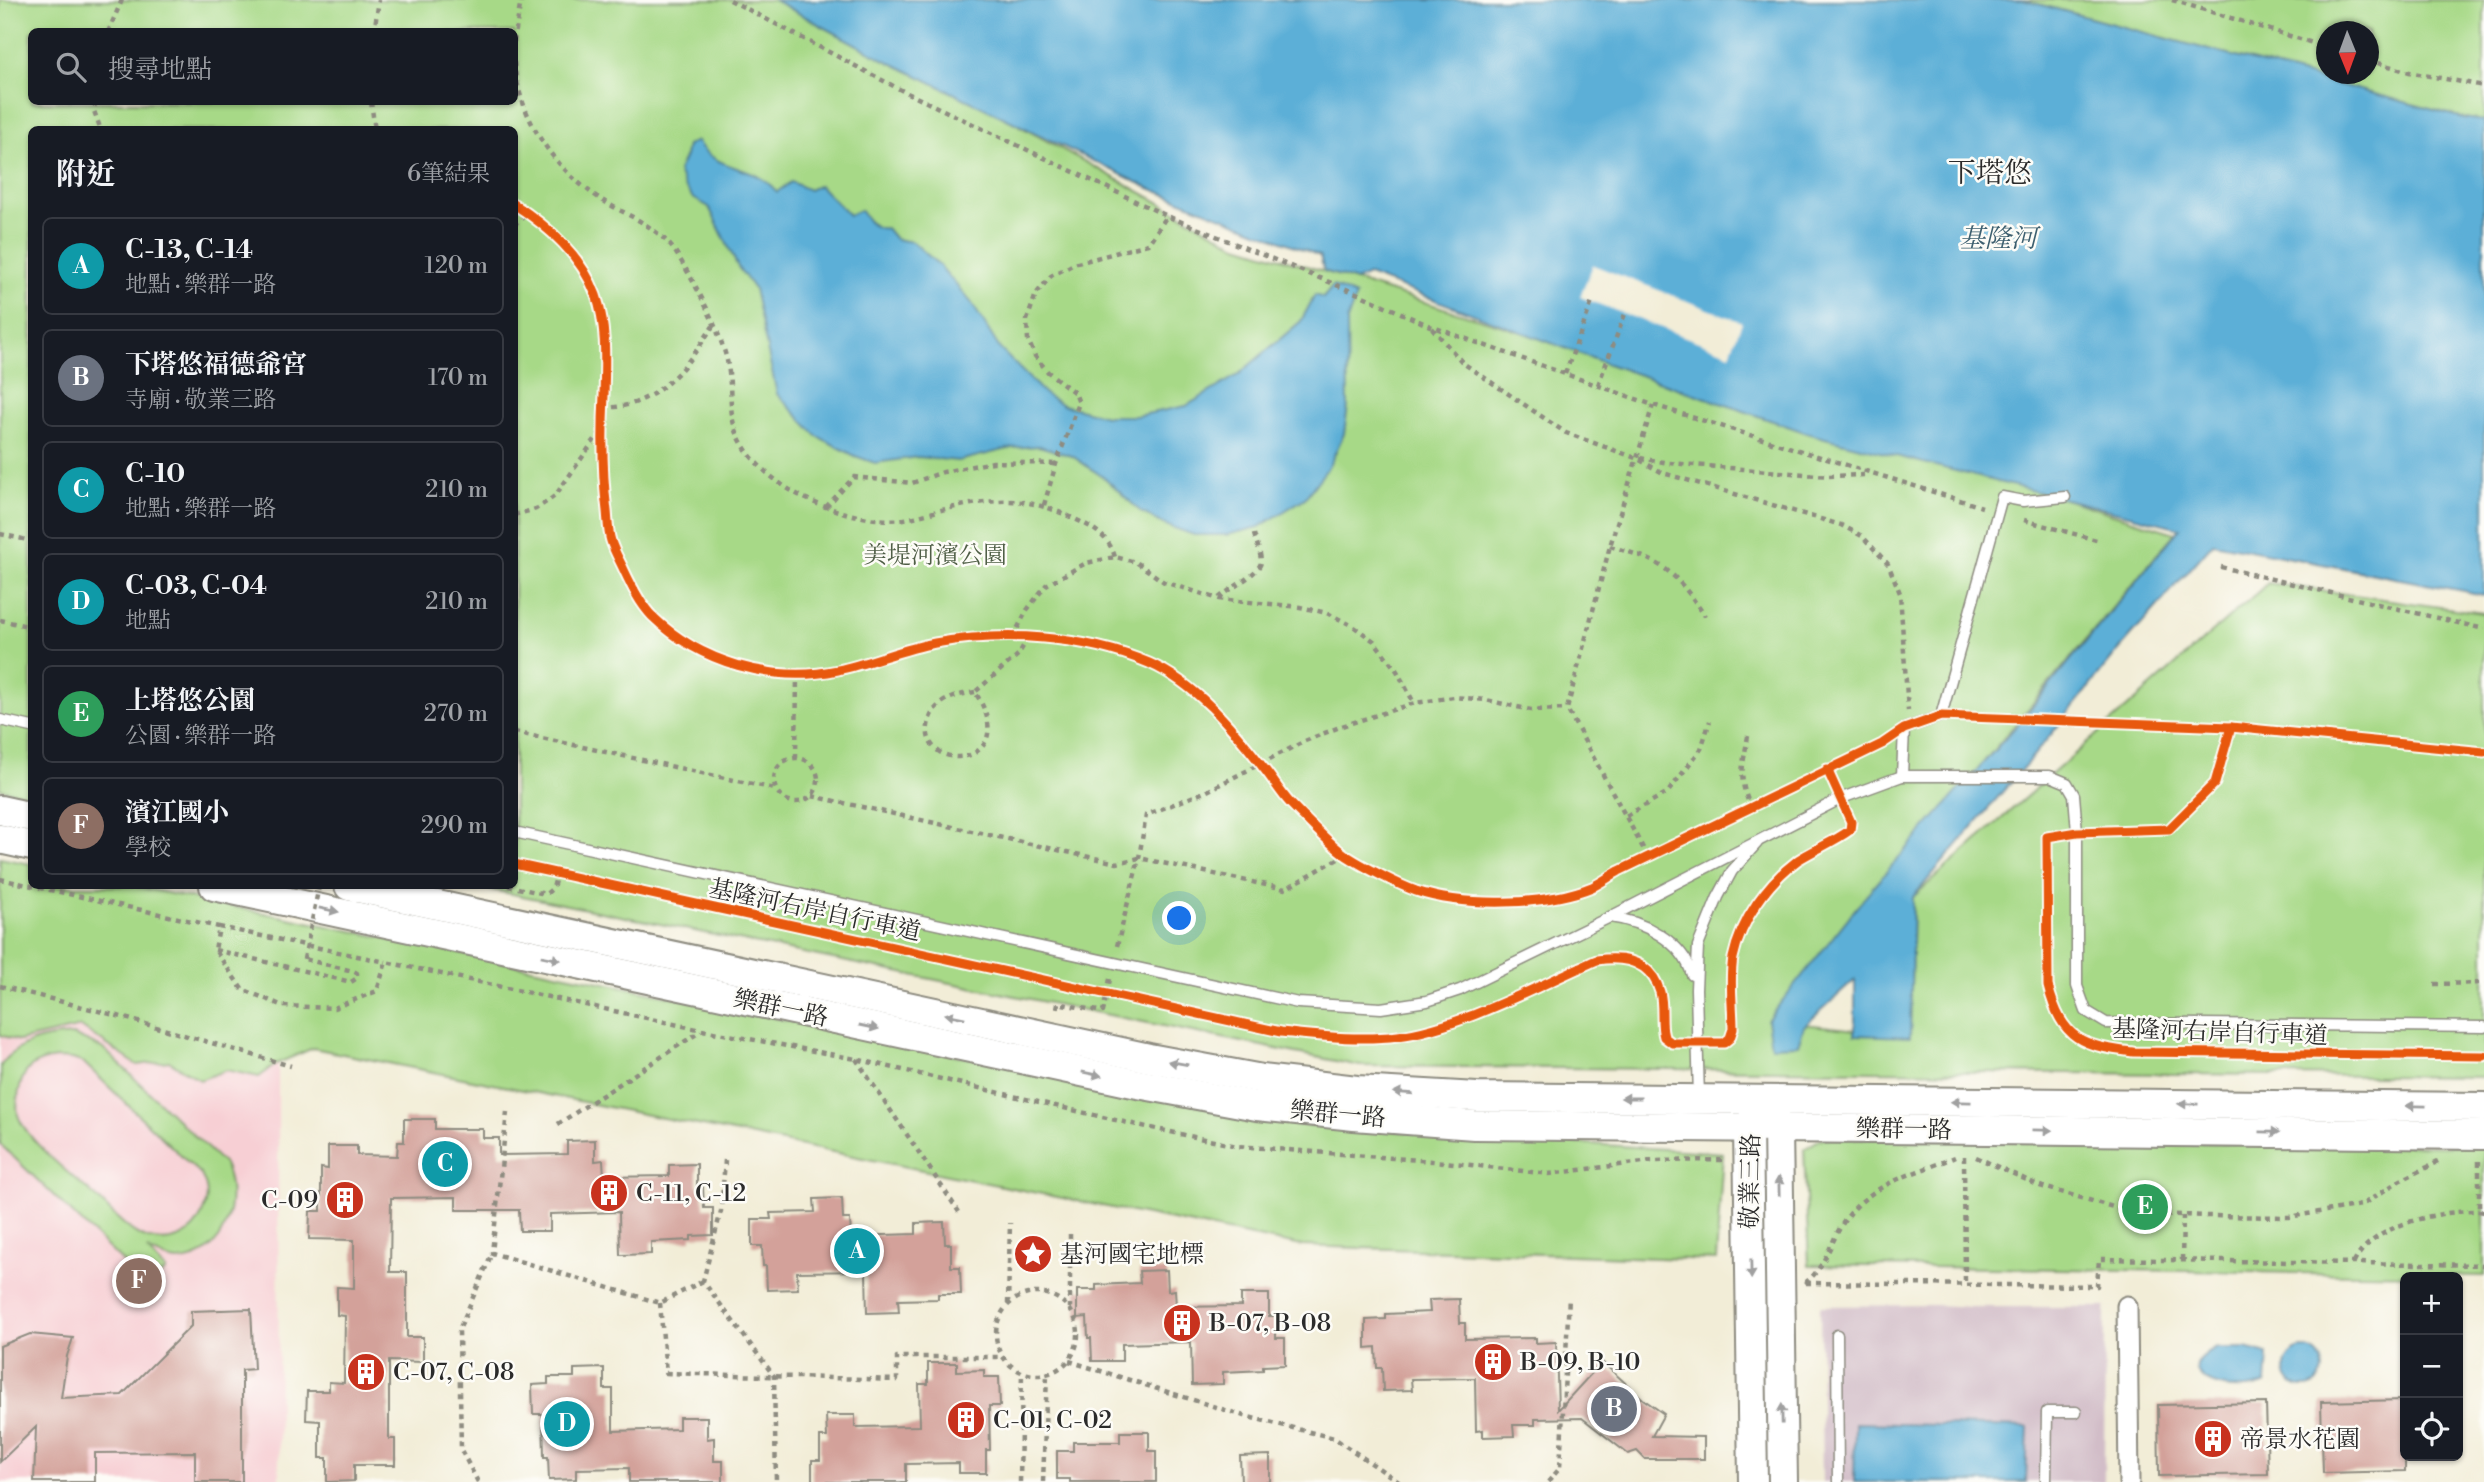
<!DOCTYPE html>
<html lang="zh-TW">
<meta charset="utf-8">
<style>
body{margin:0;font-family:"Libre Bodoni","Noto Serif TC",serif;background:#242831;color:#f1f3f6}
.controls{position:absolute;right:21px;bottom:21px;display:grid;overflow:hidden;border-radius:10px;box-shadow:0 2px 5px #0004}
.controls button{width:63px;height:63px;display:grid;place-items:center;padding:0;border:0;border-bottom:2px solid #363941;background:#171b24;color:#f1f3f6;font:35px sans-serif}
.compass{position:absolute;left:2316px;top:21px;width:63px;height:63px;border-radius:50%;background:#171b24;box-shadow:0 2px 5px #0004;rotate:179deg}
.you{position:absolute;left:1180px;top:919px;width:24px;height:24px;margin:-18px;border:5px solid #fff;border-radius:50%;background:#1a73e8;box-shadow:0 0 0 10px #1a73e833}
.badge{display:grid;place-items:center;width:46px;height:46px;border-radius:50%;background:#c8321e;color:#fff;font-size:23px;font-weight:700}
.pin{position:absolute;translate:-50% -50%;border:4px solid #fff;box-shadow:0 2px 7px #0006}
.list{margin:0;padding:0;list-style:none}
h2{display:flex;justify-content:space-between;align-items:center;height:91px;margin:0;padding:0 28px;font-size:30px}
h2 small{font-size:23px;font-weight:400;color:#9ea1a6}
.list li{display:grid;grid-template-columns:46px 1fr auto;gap:21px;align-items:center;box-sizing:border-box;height:98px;margin:0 14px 14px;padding:0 14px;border:2px solid #363941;border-radius:10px}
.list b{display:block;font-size:26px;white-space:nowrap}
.list p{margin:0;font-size:23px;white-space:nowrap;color:#9ea1a6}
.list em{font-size:23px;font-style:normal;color:#9ea1a6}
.icon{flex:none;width:38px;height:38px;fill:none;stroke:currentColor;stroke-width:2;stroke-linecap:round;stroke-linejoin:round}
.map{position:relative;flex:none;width:2484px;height:1482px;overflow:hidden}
.search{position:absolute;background:#171b24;box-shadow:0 2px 5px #0004;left:28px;top:28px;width:490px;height:77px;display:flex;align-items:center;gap:18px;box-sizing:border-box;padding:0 24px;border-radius:10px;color:#9ea1a6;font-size:26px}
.panel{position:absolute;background:#171b24;box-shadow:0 2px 5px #0004;left:28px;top:126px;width:490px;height:763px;border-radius:10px}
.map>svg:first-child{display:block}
</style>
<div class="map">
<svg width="2484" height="1482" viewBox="0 0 2484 1482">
<rect width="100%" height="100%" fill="#fdfcf7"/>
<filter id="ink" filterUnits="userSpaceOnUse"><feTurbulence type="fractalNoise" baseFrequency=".0143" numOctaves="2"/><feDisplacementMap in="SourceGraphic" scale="14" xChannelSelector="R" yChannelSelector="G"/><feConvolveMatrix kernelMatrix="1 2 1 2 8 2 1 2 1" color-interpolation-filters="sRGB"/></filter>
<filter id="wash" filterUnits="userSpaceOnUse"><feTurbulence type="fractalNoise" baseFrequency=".00686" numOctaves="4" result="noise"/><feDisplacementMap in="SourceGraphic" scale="28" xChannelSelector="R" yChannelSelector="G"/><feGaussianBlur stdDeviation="1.57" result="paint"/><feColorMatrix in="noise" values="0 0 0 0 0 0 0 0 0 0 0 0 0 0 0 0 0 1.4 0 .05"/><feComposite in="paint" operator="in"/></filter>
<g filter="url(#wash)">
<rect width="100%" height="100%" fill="#f2edd7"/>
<path fill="#f7cfd4" d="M81 1027 137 1065 169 1061 200 1080 226 1070 259 1077 278 1063 279 1482H0V1035L19 1041Z"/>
<path fill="#d2bdc8" d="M1935 1305 1971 1307H2105L2104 1482H1822L1820 1306Z"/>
<g fill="#a7d987" stroke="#698259" stroke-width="2" fill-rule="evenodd">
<path d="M0 0H790L1235 244 2175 533 1768 1020 1910 1036 1913 897 2268 583 2484 613V1077L1360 1066 473 886H514V130H32L31 796 0 789ZM32 32H514V102H32Z"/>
<path d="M2023 0H2484V121L2464 118ZM2326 32H2368V74H2326Z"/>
<path d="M0 858 31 864 32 886H133L1291 1124 1723 1153 1716 1260 1302 1246 313 1048 278 1063 259 1077 226 1070 200 1080 169 1061 137 1065 81 1027 19 1041 0 1035Z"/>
<path d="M73 1035 104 1049 224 1164C241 1199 225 1260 178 1261 167 1261 157 1254 147 1250L166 1270 150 1288 0 1144 1 1065C19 1041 45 1037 73 1035ZM57 1058 72 1059 84 1063 201 1175C210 1190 208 1204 199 1220 187 1241 161 1246 139 1235 123 1227 108 1208 95 1196 74 1177 26 1141 18 1115 16 1105 18 1093 21 1083 26 1065 40 1060 57 1058Z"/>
<path d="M1822 1138 2484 1146V1276L1809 1265 1804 1149Z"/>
</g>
<g fill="#5bafd7" stroke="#436d81" stroke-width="2">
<path d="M774 0H2023L2464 118 2484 121V595L2213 543 2118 651 2044 743 1913 897 1910 1037 1855 1035V980L1804 1026 1798 1045 1771 1046 1767 1020 1872 888 2017 725 2180 528 1813 435 1605 363 1368 275 1356 281 1324 271 1320 256 1149 188 885 60Z"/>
<path d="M697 141C717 174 753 162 777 192L791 182 809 190 819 185 849 215 860 210C867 219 873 230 886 228L895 239 913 242 940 266 971 302 1000 349 1046 395 1063 405 1106 416H1136L1186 406 1238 375 1301 321 1315 295 1323 298 1333 286 1356 296 1347 321 1348 406 1344 434 1329 466 1305 498 1259 527 1227 535H1194L1165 525 1141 512 1106 479 1072 456 1039 446 1012 448 958 461 918 457 875 463 855 456 817 436 777 394 754 289 738 267 709 207 693 198 684 186 678 171 685 156 687 145Z"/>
<path d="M2217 1348H2246L2268 1354 2266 1383C2229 1400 2163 1373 2217 1348Z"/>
<circle cx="2304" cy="1368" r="19"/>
<path d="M1855 1423 2028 1427 2026 1482H1854Z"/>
</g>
<path fill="#f2edd7" d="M1593 265 1742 322 1730 354 1580 297Z"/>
<g id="blocks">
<g fill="#d3a19a">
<path d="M404 1119H435V1129H483V1138H499V1155L567 1154V1141L595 1140V1161L603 1160 604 1177 669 1176V1165L697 1164V1186H703L704 1208H713V1235L691 1236V1240L651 1242V1254L620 1255 619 1212 550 1214V1231H520L519 1210H456V1197L391 1198 390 1272H407V1337H423V1362L389 1361V1439H395V1465H354V1481L327 1482V1458H320V1421L306 1420 307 1391H329V1382L344 1383 345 1316 337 1315V1287L354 1288V1240L309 1239 310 1211H321V1168L328 1169V1146H357V1155L397 1156 398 1142H404Z"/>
<path d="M842 1198 843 1219H850L851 1236 916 1234V1223L944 1222 945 1244H951V1267H960L961 1294H938V1299L898 1300 899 1312 867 1313 866 1271 797 1272 798 1289 767 1290 766 1266H763L762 1246H752V1219H771L770 1213 815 1212 814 1199Z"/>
<path d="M1167 1270 1168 1291 1175 1290 1176 1307 1241 1306V1294H1269V1316H1276V1338H1285V1365L1263 1366V1370L1223 1372V1384L1192 1385 1191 1342 1122 1344V1361H1092L1091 1338H1088L1087 1317 1077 1318V1290H1096V1285L1140 1283 1139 1271Z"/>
<path d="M1459 1299 1460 1323H1465V1339L1536 1338V1343L1556 1342 1558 1410 1602 1362 1643 1399 1664 1414 1652 1436 1704 1437V1459H1645L1637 1451 1628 1454 1582 1418 1535 1419V1425H1513L1514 1436 1483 1437V1430L1476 1431 1475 1378 1411 1379 1412 1390 1383 1391 1382 1368H1377L1376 1347 1366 1348V1320L1386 1319V1314L1430 1312 1429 1300Z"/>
<path d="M251 1309 254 1369 242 1370V1482H195V1452L95 1453V1482H34L36 1427 0 1462V1346L30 1334 73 1338 67 1356 61 1398 122 1395 191 1326V1311Z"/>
<path d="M928 1363H957V1371L984 1370V1377H999L1000 1406H989L990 1450H986V1473H959V1463L906 1464V1482H812V1460H820V1437H827L826 1415H855V1427L920 1426 919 1384H928Z"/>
<path d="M604 1368V1389H613V1431L679 1429V1417H707V1439L714 1438V1461H723V1482H629V1468L576 1469V1479L549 1480 548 1457H544L543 1414H533L532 1385 548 1384V1377H574V1369Z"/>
<path d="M2405 1400V1471L2323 1473 2321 1402Z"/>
<path d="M2266 1403 2268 1474 2159 1476 2158 1405Z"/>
<path d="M1120 1432H1149V1451H1156V1482H1070V1479H1057V1451H1073V1442H1120Z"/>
<path d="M1270 1455V1482H1241L1240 1456Z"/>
</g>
</g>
</g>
<g filter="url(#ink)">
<use href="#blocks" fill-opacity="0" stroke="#8e8c81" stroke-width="2"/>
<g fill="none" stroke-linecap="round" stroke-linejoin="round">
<defs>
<g id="lane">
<path d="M0 720 32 727"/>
<path d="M1902 776 1904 729 1941 716 2002 497 2023 501 2065 497"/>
<path d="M514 832 1298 1003 1381 1008 1427 1001 1460 990 1610 917 1842 798 1902 776H2050L2067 783 2074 795 2077 832V986L2086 1011 2106 1023 2484 1027"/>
<path d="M1610 917C1642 921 1683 941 1692 975"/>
<path d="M1699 1098 1696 989 1698 946 1718 897 1732 871 1757 843"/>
<path d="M1837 1335 1838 1482"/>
<path d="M2046 1482 2047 1412H2076"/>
</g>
<path id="street" d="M2127 1306 2129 1482"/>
<g id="secondary">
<path d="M0 810 32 817"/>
<path d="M0 839 32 846"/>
<path d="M214 886 1138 1084 1257 1106 1354 1116 1474 1125 2484 1135"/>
<path d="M349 886 1149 1058 1262 1079 1357 1090 1477 1097 2484 1107"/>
<path d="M1770 1112 1778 1127 1783 1482"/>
<path d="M1753 1482 1748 1127 1757 1112"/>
</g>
</defs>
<use href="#lane" stroke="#8e8c81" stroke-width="13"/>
<use href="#street" stroke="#8e8c81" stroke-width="23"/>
<use href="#secondary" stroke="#8e8c81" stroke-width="32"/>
<g stroke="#8e8c81" stroke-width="4.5" stroke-dasharray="5 5" stroke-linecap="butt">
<path d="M730 0 903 91 1167 216 1361 295 1430 326 1653 405 1982 507"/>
<path d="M2172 0 2326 47"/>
<path d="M108 32 122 0"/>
<path d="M374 32 379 0"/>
<path d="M514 42 521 0"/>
<path d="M2368 60 2413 73 2484 86"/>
<path d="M514 62C520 124 559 176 612 206 636 219 663 231 678 256 695 283 713 318 723 347 732 371 729 391 732 415 738 459 787 494 826 507 852 516 878 522 904 519 918 517 932 512 946 509 1001 497 1028 496 1079 521 1096 529 1110 539 1115 557"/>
<path d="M95 102 94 111 101 130"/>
<path d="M371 102 375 130"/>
<path d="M514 225 528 213"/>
<path d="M1432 328 1463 363 1566 433 1636 458 1663 473 1841 525 1862 536 1888 564 1900 593 1908 711"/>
<path d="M1565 374 1592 302"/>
<path d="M1598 385 1625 314"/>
<path d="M603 408C612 407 622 407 631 404 669 392 692 358 713 326"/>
<path d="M1640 458 1669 463 1829 476 1869 475"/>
<path d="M1044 505 1056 464 1079 403 1075 393 1048 372 1035 356 1028 340 1027 320 1036 294 1051 276 1074 264 1148 244 1167 216"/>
<path d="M826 507 854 477 912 483 943 472 993 462 1056 464"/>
<path d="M514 515 536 509 555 496 603 428"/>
<path d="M2024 520 2100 541"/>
<path d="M0 534 32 541"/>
<path d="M1610 546C1624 551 1639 554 1652 561 1676 572 1691 596 1705 616"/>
<path d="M2221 567 2484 629"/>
<path d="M1219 598C1229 589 1260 573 1261 562 1261 553 1256 542 1254 534"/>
<path d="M0 620 32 627"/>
<path d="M1013 637 1027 610 1046 585 1086 563 1115 557 1136 562 1164 582 1219 599 1300 607 1327 613 1353 626 1374 641 1397 671 1414 703"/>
<path d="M975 692C957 695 937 699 930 718 910 775 1027 772 975 692L1018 655 1028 638"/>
<path d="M514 732 775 789"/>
<path d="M1748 736C1743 766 1737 778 1751 807"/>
<circle cx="796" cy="780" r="22"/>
<path d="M796 758 797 674"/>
<path d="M812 796 1117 863 1139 858 1285 889 1345 855"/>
<path d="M1626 816 1668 792 1701 749 1710 721"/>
<path d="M1648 857 1567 709 1610 546 1653 405"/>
<path d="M0 879 219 927 215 950 242 989 283 1006 334 1008 377 991 386 962 702 1030 856 1059 1128 1123 1237 1146 1445 1162 1549 1174 1651 1161 1723 1160"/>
<path d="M508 886 546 894 553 888 557 873"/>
<path d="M219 927 386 962"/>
<path d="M1117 946 1139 858 1146 815 1207 791 1305 741 1342 726 1415 703 1454 697 1486 700 1531 710 1567 709"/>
<path d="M215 950 351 982 357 978V973L353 971 304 959"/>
<path d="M2434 984 2484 983"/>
<path d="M0 986 118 1016 291 1066"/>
<path d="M1057 1008 1058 1003 1103 1012 1110 979"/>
<path d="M856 1059 959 1212"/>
<path d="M507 1112 492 1253 660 1303 703 1281"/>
<path d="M558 1124 701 1031"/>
<path d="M1964 1156 1965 1284"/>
<path d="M1976 1157 2040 1186 2134 1213 2207 1216 2289 1217 2362 1205 2399 1181 2438 1162"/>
<path d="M725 1160 721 1211 703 1281 774 1376 776 1482"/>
<path d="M2479 1161V1211L2484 1212"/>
<path d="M1070 1234V1308"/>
<path d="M2182 1260 2183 1216"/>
<path d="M2354 1263C2370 1225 2441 1210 2479 1211"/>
<path d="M1805 1283C1825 1268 1830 1243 1843 1223 1870 1182 1913 1175 1955 1157"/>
<path d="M1806 1283 2097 1286 2099 1259 2484 1265"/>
<circle cx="1037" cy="1334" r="41"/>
<path d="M660 1303 666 1373 897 1380V1357H1002"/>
<path d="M1008 1304 1010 1223"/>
<path d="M1069 1361 1244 1416 1334 1438 1399 1482"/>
<path d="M478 1482 461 1450 459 1330 492 1253"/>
<path d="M1020 1482 1022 1372"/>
<path d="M1043 1482 1047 1374"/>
<path d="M1548 1482 1560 1468 1569 1297"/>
</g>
<use href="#lane" stroke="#fff" stroke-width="10"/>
<use href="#street" stroke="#fff" stroke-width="19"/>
<use href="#secondary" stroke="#fff" stroke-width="28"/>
<path stroke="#8e8c81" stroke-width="4.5" stroke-dasharray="5 5" stroke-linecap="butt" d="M304 959 319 886"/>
<defs>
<g id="cycleway">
<path d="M514 204C549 227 581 255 596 295 607 326 605 362 604 395 602 434 602 472 607 511 608 521 608 532 611 541 614 551 620 561 624 570 631 585 640 604 652 616 699 662 773 684 838 670 871 663 902 649 935 643 1005 631 1083 635 1149 663 1195 683 1232 727 1262 766 1272 778 1280 792 1290 803 1306 819 1329 844 1347 856 1364 867 1397 884 1416 891 1464 907 1546 906 1592 887 1601 883 1610 876 1619 871L1882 744 1904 729 1941 716 2231 727 2484 752"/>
<path d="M2231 727 2215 783 2169 829 2077 832 2047 837 2048 986C2062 1040 2082 1046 2133 1052L2484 1056"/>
<path d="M514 864 1281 1032C1320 1036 1359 1041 1398 1036 1461 1028 1539 985 1597 960 1625 956 1651 961 1660 992 1664 1007 1660 1023 1664 1037L1672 1043H1724L1730 1038 1733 1029C1733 1007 1729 980 1733 958 1741 920 1767 883 1798 860 1815 849 1834 842 1850 830L1851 822 1827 769"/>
</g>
</defs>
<use href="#cycleway" stroke="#fdfcf7" stroke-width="13"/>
<use href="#cycleway" stroke="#e8590c" stroke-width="9"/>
</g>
<defs><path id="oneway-solid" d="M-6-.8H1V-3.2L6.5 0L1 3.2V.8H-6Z" transform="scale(1.75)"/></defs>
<g fill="#a0a0a0">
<use href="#oneway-solid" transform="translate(329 910) rotate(12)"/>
<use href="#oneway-solid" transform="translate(551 958) rotate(12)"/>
<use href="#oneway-solid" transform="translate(955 1016) rotate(-168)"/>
<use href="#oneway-solid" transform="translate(869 1027) rotate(12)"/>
<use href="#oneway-solid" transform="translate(1178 1063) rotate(-170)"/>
<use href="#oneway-solid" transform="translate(1092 1074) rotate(12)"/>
<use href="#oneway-solid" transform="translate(1403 1093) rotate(-176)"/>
<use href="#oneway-solid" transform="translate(1631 1098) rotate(-180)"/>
<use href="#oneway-solid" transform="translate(1961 1102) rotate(-179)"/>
<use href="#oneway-solid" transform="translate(2188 1104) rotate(-179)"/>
<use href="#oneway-solid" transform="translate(2416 1106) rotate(-179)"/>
<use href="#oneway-solid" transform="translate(2042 1130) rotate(1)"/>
<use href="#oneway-solid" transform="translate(2270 1132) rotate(1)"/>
<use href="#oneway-solid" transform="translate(1779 1186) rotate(-91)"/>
<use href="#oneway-solid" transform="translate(1751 1269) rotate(89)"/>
<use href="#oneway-solid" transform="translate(1782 1414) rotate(-91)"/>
</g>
</g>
<defs>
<symbol id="building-disc" viewBox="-11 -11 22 22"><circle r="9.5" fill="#c8321e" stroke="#fdfcf7"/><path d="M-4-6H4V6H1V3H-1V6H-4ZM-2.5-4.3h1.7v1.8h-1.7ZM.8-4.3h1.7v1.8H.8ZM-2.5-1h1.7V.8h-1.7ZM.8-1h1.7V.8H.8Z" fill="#fff"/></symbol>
<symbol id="sight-disc" viewBox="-11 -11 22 22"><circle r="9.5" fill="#c8321e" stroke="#fdfcf7"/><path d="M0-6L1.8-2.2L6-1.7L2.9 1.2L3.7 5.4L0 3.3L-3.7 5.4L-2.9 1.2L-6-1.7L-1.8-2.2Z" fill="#fff"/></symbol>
</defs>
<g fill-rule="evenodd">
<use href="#building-disc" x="587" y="1171" width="44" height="44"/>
<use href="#building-disc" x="323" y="1178" width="44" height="44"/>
<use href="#sight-disc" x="1011" y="1232" width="44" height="44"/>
<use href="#building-disc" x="1160" y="1301" width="44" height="44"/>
<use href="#building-disc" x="1471" y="1340" width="44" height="44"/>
<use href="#building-disc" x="344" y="1350" width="44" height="44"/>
<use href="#building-disc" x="944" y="1398" width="44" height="44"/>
<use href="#building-disc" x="2191" y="1417" width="44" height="44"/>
</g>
<g text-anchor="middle" stroke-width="5" stroke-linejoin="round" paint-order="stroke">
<g font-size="24" fill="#505f47" stroke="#fdfcf7">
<text x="935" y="563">美堤河濱公園</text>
</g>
<g font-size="24" fill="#2b2b2b" stroke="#fdfcf7">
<text transform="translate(815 910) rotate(12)" y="8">基隆河右岸自行車道</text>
<text transform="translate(781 1008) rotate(12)" y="8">樂群一路</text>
<text transform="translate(2220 1032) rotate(2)" y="8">基隆河右岸自行車道</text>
<text transform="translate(1338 1114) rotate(5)" y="8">樂群一路</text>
<text transform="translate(1904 1129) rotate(1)" y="8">樂群一路</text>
<text transform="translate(1750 1181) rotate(-89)" y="8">敬業三路</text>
</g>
<g font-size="24" fill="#2b2b2b" stroke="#fdfcf7" text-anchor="start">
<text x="636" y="1201">C-11, C-12</text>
<text x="318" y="1208" text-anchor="end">C-09</text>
<text x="1060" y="1262">基河國宅地標</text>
<text x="1209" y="1331">B-07, B-08</text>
<text x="1520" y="1370">B-09, B-10</text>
<text x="393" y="1380">C-07, C-08</text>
<text x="993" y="1428">C-01, C-02</text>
<text x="2240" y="1447">帝景水花園</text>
</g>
<g font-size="26" font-style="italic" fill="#3e6070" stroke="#fdfcf7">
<text x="1998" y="247">基隆河</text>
</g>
<g font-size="28" fill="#2b2b2b" stroke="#fdfcf7">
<text x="1990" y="182">下塔悠</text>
</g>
</g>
</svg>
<div class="controls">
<button>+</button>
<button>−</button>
<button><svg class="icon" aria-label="locate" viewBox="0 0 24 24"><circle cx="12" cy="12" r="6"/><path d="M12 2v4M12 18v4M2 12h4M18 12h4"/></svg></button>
</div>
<svg class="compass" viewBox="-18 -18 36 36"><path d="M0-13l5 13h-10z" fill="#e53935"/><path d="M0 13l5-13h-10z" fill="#9ea1a6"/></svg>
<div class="you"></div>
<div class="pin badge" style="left:857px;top:1251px;background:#0f9aa8">A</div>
<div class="pin badge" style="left:1614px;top:1409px;background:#6b7280">B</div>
<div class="pin badge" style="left:445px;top:1164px;background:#0f9aa8">C</div>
<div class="pin badge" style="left:567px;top:1424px;background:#0f9aa8">D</div>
<div class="pin badge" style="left:2145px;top:1207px;background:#2e9e5b">E</div>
<div class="pin badge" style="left:139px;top:1281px;background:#8d6e63">F</div>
<div class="search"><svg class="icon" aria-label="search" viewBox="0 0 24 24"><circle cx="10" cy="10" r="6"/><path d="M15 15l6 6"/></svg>搜尋地點</div>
<section class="panel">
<h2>附近<small>6筆結果</small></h2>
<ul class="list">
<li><span class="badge" style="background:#0f9aa8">A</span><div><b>C-13, C-14</b><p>地點 · 樂群一路</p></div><em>120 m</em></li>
<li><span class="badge" style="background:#6b7280">B</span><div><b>下塔悠福德爺宮</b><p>寺廟 · 敬業三路</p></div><em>170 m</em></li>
<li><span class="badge" style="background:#0f9aa8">C</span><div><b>C-10</b><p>地點 · 樂群一路</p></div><em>210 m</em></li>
<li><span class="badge" style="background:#0f9aa8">D</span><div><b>C-03, C-04</b><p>地點</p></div><em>210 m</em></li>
<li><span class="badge" style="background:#2e9e5b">E</span><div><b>上塔悠公園</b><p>公園 · 樂群一路</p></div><em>270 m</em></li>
<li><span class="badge" style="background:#8d6e63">F</span><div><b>濱江國小</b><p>學校</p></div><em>290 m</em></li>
</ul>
</section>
</div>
